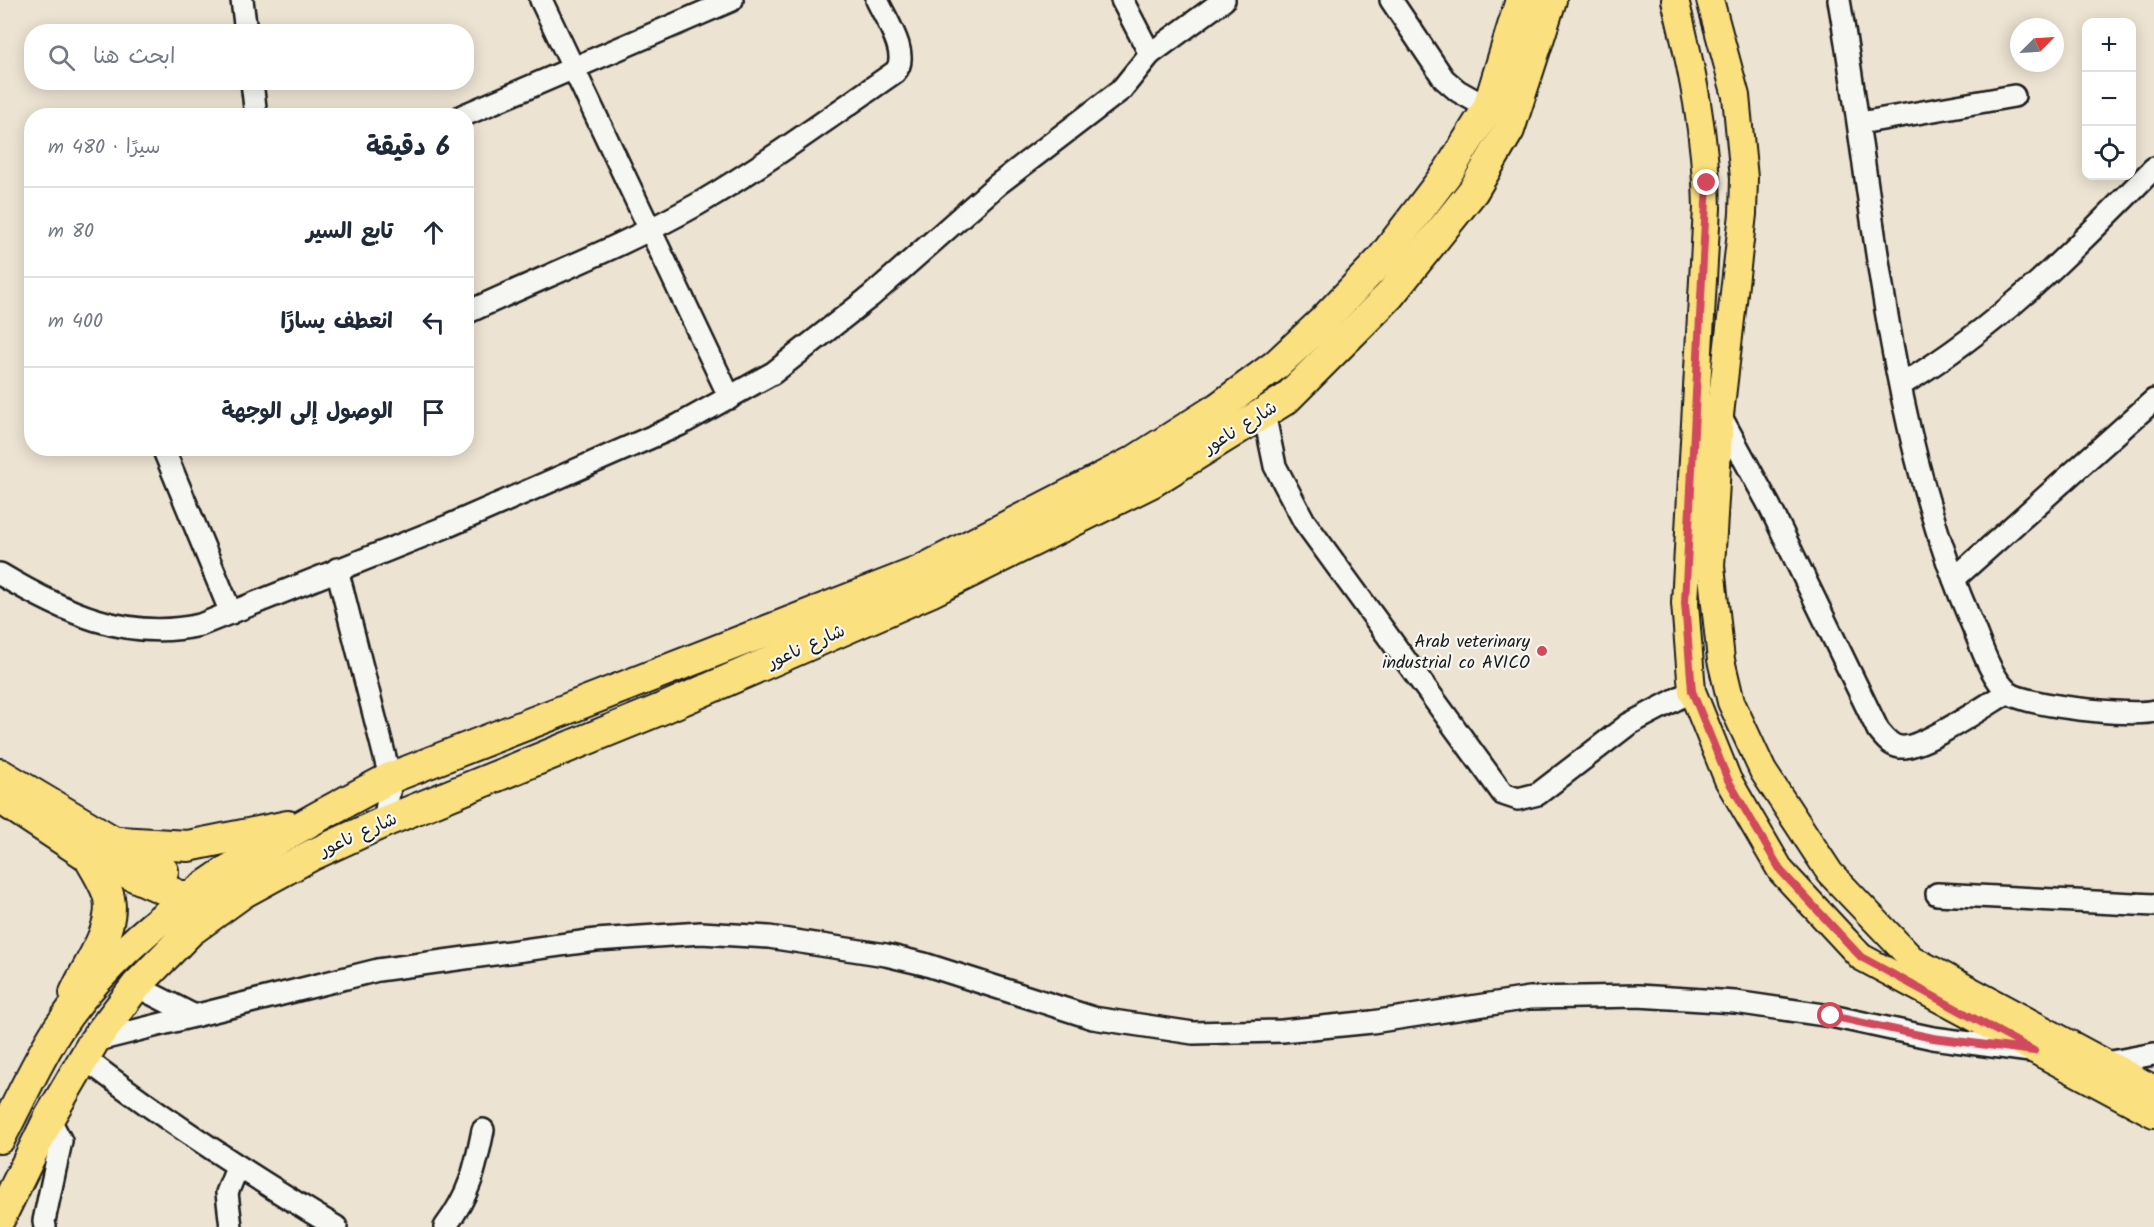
<!DOCTYPE html>
<html lang="ar">
<meta charset="utf-8">
<style>
body{margin:0;font-family:Kalam,"Playpen Sans Arabic",sans-serif;background:#f6f6f7;color:#1f2937;direction:rtl}
.controls{position:absolute;right:18px;top:18px;display:grid;overflow:hidden;border-radius:12px;box-shadow:0 3px 15px #0003}
.controls button{width:54px;height:54px;display:grid;place-items:center;padding:0;border:0;border-bottom:2px solid #e0e1e3;background:#fff;color:#1f2937;font:30px sans-serif}
.compass{position:absolute;left:2010px;top:18px;width:54px;height:54px;border-radius:50%;background:#fff;box-shadow:0 3px 15px #0003;rotate:66deg}
.stop{position:absolute;width:18px;height:18px;margin:-14px;border:4px solid #d1495b;border-radius:50%;background:#fff}
.stop.end{background:#d1495b;border-color:#fff;box-shadow:0 2px 6px #0008}
.list{margin:0;padding:0;list-style:none}
h2{display:flex;justify-content:space-between;align-items:center;height:78px;margin:0;padding:0 24px;font-size:26px}
h2 small{font-size:20px;font-weight:400;color:#747a83}
.list li{display:grid;grid-template-columns:39px 1fr auto;gap:18px;align-items:center;box-sizing:border-box;height:90px;padding:0 24px;border-top:2px solid #e0e1e3}
.list b{display:block;font-size:22px;white-space:nowrap}
.list em{font-size:20px;font-style:normal;color:#747a83}
.icon{flex:none;width:33px;height:33px;fill:none;stroke:currentColor;stroke-width:2;stroke-linecap:round;stroke-linejoin:round}
.map{position:relative;flex:none;width:2154px;height:1227px;overflow:hidden;direction:ltr}
.search{position:absolute;background:#fff;box-shadow:0 3px 15px #0003;left:24px;top:24px;width:450px;height:66px;display:flex;align-items:center;gap:15px;box-sizing:border-box;padding:0 21px;border-radius:24px;color:#747a83;font-size:22px}
.panel{position:absolute;background:#fff;box-shadow:0 3px 15px #0003;left:24px;top:108px;width:450px;height:348px;border-radius:24px;direction:rtl}
.map>svg:first-child{display:block}
</style>
<div class="map">
<svg width="2154" height="1227" viewBox="0 0 2154 1227">
<rect width="100%" height="100%" fill="#ece3d2"/>
<filter id="ink" filterUnits="userSpaceOnUse"><feTurbulence type="fractalNoise" baseFrequency=".0167" numOctaves="2"/><feDisplacementMap in="SourceGraphic" scale="12" xChannelSelector="R" yChannelSelector="G"/><feConvolveMatrix kernelMatrix="1 2 1 2 8 2 1 2 1" color-interpolation-filters="sRGB"/></filter>
<g filter="url(#ink)">
<g fill="none" stroke-linecap="round" stroke-linejoin="round">
<defs>
<g id="minor">
<path d="M242 0 246 32"/>
<path d="M541 0 730 398"/>
<path d="M1391 0 1444 79 1458 91 1488 108"/>
<path d="M1839 0C1875 207 1887 430 1972 624 1981 645 1990 676 2008 692 2024 706 2134 717 2154 711"/>
<path d="M1150 54 1224 0"/>
<path d="M252 82 256 116"/>
<path d="M462 116 732 0"/>
<path d="M1860 123 2014 96"/>
<path d="M466 313C543 277 624 246 698 204 766 164 830 117 895 72 911 55 885 18 877 0"/>
<path d="M1901 385C1999 327 2075 249 2154 168"/>
<path d="M1264 413 1275 466 1304 521 1503 794 1518 799 1538 794 1629 724 1692 691"/>
<path d="M1720 415 1769 505 1878 730C1884 737 1890 746 1900 747 1921 750 1988 704 2008 692"/>
<path d="M163 448 231 613"/>
<path d="M337 569 391 781 384 822"/>
<path d="M0 574C62 611 126 642 200 625L448 526 679 425 773 373 871 296 997 185 1121 90 1150 54 1122 0"/>
<path d="M1954 579 2154 400"/>
<path d="M1937 894 2154 905"/>
<path d="M136 986 193 1015"/>
<path d="M94 1041 378 970 596 940 701 933 769 937 886 955 924 964 1093 1018 1193 1033 1282 1031 1372 1022 1530 998 1638 996 1735 1002 1831 1016 1933 1038 2030 1051"/>
<path d="M83 1057C164 1120 248 1174 336 1227"/>
<path d="M2106 1063 2154 1054"/>
<path d="M45 1227 44 1221 61 1141 49 1118"/>
<path d="M231 1227 227 1193 237 1168"/>
<path d="M445 1227C470 1194 475 1170 483 1130"/>
</g>
<g id="major">
<path d="M1675 0C1692 68 1706 137 1707 208L1685 603 1692 691 1728 780 1781 871 1861 957 2154 1114"/>
<path d="M1710 0 1736 96 1744 178 1743 214 1720 415 1711 566 1721 660 1731 702 1763 771 1830 873 1912 959 2154 1089"/>
</g>
<g id="highway">
<path d="M0 774 163 871"/>
<path d="M0 798 88 856 180 896H202"/>
<path d="M119 842 188 846 288 826"/>
<path d="M75 993C87 965 118 926 108 894 103 880 95 868 88 856"/>
<path d="M0 1138C19 1102 36 1063 58 1029 137 912 268 843 390 778L918 572 1136 460 1218 408 1276 365 1320 324 1381 260 1448 172 1488 108 1521 0"/>
<path d="M0 1218 49 1118 94 1041 136 986 190 931 244 892 312 855 384 822 664 708 930 592 1152 482 1286 399 1389 296 1473 191 1509 130 1551 0"/>
</g>
</defs>
<use href="#minor" stroke="#1c1c1c" stroke-width="26"/>
<use href="#major" stroke="#1c1c1c" stroke-width="30"/>
<use href="#highway" stroke="#1c1c1c" stroke-width="34"/>
<use href="#minor" stroke="#f6f6f2" stroke-width="21"/>
<use href="#major" stroke="#fbe080" stroke-width="26"/>
<use href="#highway" stroke="#fbe080" stroke-width="30"/>
</g>
</g>
<g fill="none" stroke-linecap="round" stroke-linejoin="round" filter="url(#ink)">
<path stroke="#d1495b" stroke-width="8" d="M1707 183 1685 603 1692 691 1728 780 1781 871 1861 957 2034 1051 1933 1038 1831 1016"/>
</g>
<circle fill="#d1495b" stroke="#f6f6f2" stroke-width="2" cx="1542" cy="651" r="6"/>
<g text-anchor="middle" stroke-width="4.5" stroke-linejoin="round" paint-order="stroke">
<g font-size="18" fill="#1c1c1c" stroke="#f6f6f2">
<text transform="translate(1240 427) rotate(-32)" y="6">شارع ناعور</text>
<text transform="translate(806 646) rotate(-24)" y="6">شارع ناعور</text>
<text transform="translate(358 834) rotate(-24)" y="6">شارع ناعور</text>
</g>
<g font-size="18" fill="#1c1c1c" stroke="#f6f6f2" text-anchor="end">
<text x="1530" y="647">Arab veterinary<tspan x="1530" dy="21">industrial co AVICO</tspan></text>
</g>
</g>
</svg>
<div class="controls">
<button>+</button>
<button>−</button>
<button><svg class="icon" aria-label="locate" viewBox="0 0 24 24"><circle cx="12" cy="12" r="6"/><path d="M12 2v4M12 18v4M2 12h4M18 12h4"/></svg></button>
</div>
<svg class="compass" viewBox="-18 -18 36 36"><path d="M0-13l5 13h-10z" fill="#e53935"/><path d="M0 13l5-13h-10z" fill="#747a83"/></svg>
<div class="stop" style="left:1831px;top:1016px"></div>
<div class="stop end" style="left:1707px;top:183px"></div>
<div class="search"><svg class="icon" aria-label="search" viewBox="0 0 24 24"><circle cx="10" cy="10" r="6"/><path d="M15 15l6 6"/></svg>ابحث هنا</div>
<section class="panel">
<h2>6 دقيقة<small>سيرًا · 480 m</small></h2>
<ul class="list">
<li><svg class="icon" aria-label="ahead" viewBox="0 0 24 24"><path d="M12 20V5M6 11l6-6 6 6"/></svg><div><b>تابع السير</b></div><em>80 m</em></li>
<li><svg class="icon" aria-label="left" viewBox="0 0 24 24"><path d="M17 20v-9H6M10 6l-5 5 5 5"/></svg><div><b>انعطف يسارًا</b></div><em>400 m</em></li>
<li><svg class="icon" aria-label="arrive" viewBox="0 0 24 24"><path d="M6 21V4h12l-3 4 3 4H6"/></svg><div><b>الوصول إلى الوجهة</b></div></li>
</ul>
</section>
</div>
